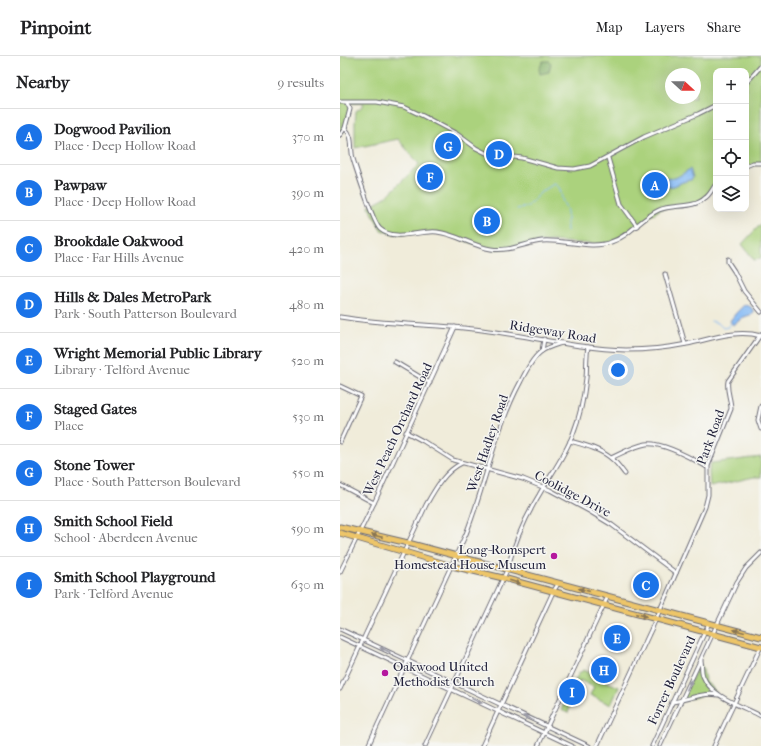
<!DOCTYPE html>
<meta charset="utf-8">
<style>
body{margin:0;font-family:"IM FELL French Canon",serif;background:#f6f6f6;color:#202124}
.controls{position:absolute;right:12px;top:12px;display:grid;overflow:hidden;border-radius:8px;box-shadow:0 4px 16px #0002}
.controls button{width:36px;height:36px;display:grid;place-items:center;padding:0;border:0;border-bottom:1px solid #e0e0e0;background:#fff;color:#202124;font:20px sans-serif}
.compass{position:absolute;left:325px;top:12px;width:36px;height:36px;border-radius:50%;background:#fff;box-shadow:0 4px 16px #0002;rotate:111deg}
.you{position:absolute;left:278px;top:314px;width:14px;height:14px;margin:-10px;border:3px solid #fff;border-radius:50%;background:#1a73e8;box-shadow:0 0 0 6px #1a73e833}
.badge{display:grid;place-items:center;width:26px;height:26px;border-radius:50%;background:#1a73e8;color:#fff;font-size:13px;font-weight:700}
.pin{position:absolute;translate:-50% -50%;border:2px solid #fff;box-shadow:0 1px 4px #0006}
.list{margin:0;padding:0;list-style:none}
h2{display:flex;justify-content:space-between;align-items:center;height:52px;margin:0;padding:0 16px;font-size:17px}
h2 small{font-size:13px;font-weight:400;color:#757577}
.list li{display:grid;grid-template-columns:26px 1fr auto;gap:12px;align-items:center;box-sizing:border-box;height:56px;padding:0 16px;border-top:1px solid #e0e0e0}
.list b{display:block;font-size:15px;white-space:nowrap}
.list p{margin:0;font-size:13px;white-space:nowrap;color:#757577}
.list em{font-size:13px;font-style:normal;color:#757577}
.icon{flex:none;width:22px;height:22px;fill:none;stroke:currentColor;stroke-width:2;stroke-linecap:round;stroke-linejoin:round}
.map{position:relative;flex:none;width:421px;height:690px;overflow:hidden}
header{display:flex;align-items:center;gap:24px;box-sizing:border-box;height:56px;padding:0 20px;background:#fff;border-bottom:1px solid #e0e0e0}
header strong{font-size:19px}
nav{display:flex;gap:22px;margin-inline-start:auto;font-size:14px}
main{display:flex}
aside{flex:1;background:#fff}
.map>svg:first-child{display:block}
</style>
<header>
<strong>Pinpoint</strong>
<nav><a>Map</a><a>Layers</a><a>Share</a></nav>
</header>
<main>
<aside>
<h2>Nearby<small>9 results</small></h2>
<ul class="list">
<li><span class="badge">A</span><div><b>Dogwood Pavilion</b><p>Place · Deep Hollow Road</p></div><em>370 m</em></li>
<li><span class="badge">B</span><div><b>Pawpaw</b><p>Place · Deep Hollow Road</p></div><em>390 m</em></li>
<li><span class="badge">C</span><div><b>Brookdale Oakwood</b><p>Place · Far Hills Avenue</p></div><em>420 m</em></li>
<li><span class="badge">D</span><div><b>Hills &amp; Dales MetroPark</b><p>Park · South Patterson Boulevard</p></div><em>480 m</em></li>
<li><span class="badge">E</span><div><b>Wright Memorial Public Library</b><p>Library · Telford Avenue</p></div><em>520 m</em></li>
<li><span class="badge">F</span><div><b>Staged Gates</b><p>Place</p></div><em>530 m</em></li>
<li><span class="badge">G</span><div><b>Stone Tower</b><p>Place · South Patterson Boulevard</p></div><em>550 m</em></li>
<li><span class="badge">H</span><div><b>Smith School Field</b><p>School · Aberdeen Avenue</p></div><em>590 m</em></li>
<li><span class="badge">I</span><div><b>Smith School Playground</b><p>Park · Telford Avenue</p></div><em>630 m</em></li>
</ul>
</aside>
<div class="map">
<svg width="421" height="690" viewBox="0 0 421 690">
<rect width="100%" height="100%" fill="#f6f6f2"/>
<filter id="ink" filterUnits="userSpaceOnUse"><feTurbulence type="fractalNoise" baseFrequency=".025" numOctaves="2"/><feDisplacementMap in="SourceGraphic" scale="8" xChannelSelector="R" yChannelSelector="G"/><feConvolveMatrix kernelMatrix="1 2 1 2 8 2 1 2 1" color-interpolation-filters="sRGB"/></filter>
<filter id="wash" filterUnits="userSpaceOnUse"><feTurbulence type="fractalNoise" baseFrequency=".012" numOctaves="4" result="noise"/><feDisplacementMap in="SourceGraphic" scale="16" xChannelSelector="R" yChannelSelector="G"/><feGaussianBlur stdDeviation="0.9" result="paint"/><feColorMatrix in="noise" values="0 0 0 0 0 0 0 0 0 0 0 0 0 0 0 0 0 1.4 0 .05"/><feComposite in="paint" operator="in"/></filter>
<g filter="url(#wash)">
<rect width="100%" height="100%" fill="#f0ecda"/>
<g fill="#abd27d" stroke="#667a5c" fill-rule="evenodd">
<path d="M0 0H421V107L406 110V15H376V128L359 147 321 153 273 186 253 188 210 185 176 191 153 194 99 176 54 178 41 174 29 150 47 140 79 108 58 83 15 92V67L16 55 23 50 24 47H8L10 53 8 62 0 79ZM331 18H355V42H331Z"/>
<path d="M421 168V203L414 204 402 188Z"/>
<path d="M421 401V421H414L370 431 369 415 371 407Z"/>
<path d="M358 609 362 610 365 624 376 637 367 638 342 645Z"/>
<path d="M244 614 250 617V619L279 631 271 649 250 639 254 631 240 624 233 640H234L228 657 221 654 239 617Z"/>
</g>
<path fill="#88b46c" stroke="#556b54" d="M203 5H209L211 7 209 16 200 18 199 13Z"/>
<g fill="#87bbf5" stroke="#546e98">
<path d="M350 113 353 121 351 124 343 126 334 130 324 131 318 129V124C324 122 329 123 335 122 340 120 345 116 350 113Z"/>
<path d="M404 249 410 250 413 254V258L404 261 393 269 390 265 396 257Z"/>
</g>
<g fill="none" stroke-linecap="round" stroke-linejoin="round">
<g stroke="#87bbf5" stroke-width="1">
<path d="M177 153 188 150 201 136 214 128C221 130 221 137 222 143 223 148 227 151 227 156 228 162 226 169 227 175"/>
<path d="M371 265 378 267 383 272 388 271 391 267"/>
</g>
</g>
</g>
<g filter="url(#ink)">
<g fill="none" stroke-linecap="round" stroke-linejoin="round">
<defs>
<g id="street">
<path d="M406 27 421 10"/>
<path d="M0 46H37L64 51 83 60 117 78 136 92 148 98 182 102 218 112 234 113 250 110 304 81 358 58 376 49"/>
<path d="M5 72C14 81 10 91 13 103 17 115 33 167 40 173 55 186 80 174 97 176 116 178 132 190 151 193 169 196 185 187 202 185 224 183 251 194 271 186 290 180 301 162 319 154 333 148 353 153 365 142 370 139 372 133 376 128"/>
<path d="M0 79 5 72 10 53 7 47"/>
<path d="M268 102 281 148 297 170"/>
<path d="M406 110 413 107H421"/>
<path d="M388 203V206L394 215 404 235 421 256"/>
<path d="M325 218 345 288"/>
<path d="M0 261C47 269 95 268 142 274 190 280 238 293 286 294 307 294 327 292 347 288 371 283 396 273 421 280"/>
<path d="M202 295 204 283"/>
<path d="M55 306 90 327"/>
<path d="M0 330 21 340 0 386"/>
<path d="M421 350 418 364 421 373"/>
<path d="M66 376 83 385 113 404 183 423 210 434 249 455 272 469 336 517"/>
<path d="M230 385C244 389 261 393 272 403 277 407 281 413 285 418"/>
<path d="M271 402C282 397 294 390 306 388 323 386 353 403 367 411"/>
<path d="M0 429 34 447"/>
<path d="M0 516 36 443 115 271"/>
<path d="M0 573 249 690"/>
<path d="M0 581 232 690"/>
<path d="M361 604C362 610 361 615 363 620 371 641 402 650 421 660"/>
<path d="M0 633 86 449C95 433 105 415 122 407"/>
<path d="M332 646C348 644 361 636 378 639"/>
<path d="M28 690 126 478C146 427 155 373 181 325 186 315 193 301 202 295 208 291 216 289 222 287"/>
<path d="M85 690 167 514C174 488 185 462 199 439 211 418 225 400 233 378 240 360 244 341 246 322 247 312 246 301 248 291"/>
<path d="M142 690 213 536 218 528"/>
<path d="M198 690 268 540"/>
<path d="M257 690 316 563 365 451 368 439V410L391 353C391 343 386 334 388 325L421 278"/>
<path d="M312 690 369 567"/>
<path d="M320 690 397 526 406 512 421 497"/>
<path d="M374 690 421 590"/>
</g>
<g id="primary">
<path d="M0 471 68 487 421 581"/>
<path d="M0 477 112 510 163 522 421 591"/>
</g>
</defs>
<use href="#street" stroke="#6a6973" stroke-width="5"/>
<use href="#primary" stroke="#6a6973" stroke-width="7"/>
<use href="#street" stroke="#fff" stroke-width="3"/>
<use href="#primary" stroke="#edc569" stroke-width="5"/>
</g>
<defs><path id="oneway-solid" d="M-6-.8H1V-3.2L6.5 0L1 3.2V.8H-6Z"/></defs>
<g fill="#887452">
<use href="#oneway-solid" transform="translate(37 480) rotate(-167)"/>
<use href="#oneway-solid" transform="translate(175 526) rotate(16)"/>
<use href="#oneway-solid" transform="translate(244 534) rotate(-165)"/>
<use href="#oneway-solid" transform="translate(301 559) rotate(15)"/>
<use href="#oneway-solid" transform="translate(399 575) rotate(-166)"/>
</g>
<g fill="#9c9ca7">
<use href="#oneway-solid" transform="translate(45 594) rotate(-155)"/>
<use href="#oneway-solid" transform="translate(349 629) rotate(-66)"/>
<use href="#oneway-solid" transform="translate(137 645) rotate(25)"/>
<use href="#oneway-solid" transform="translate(188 662) rotate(-154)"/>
</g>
</g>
<g fill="#b5179e" stroke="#f6f6f2" stroke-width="1.5">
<circle cx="214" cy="500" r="4"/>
<circle cx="45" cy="617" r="4"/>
</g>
<g text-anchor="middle" stroke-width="3" stroke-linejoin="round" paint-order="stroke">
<g font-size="13" fill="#22223b" stroke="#f6f6f2">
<text transform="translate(213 275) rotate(9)" y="5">Ridgeway Road</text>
<text transform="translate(57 373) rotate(-65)" y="5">West Peach Orchard Road</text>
<text transform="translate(370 381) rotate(-70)" y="5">Park Road</text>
<text transform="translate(147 387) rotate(-71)" y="5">West Hadley Road</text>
<text transform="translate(233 437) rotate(28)" y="5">Coolidge Drive</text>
<text transform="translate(331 624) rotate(-65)" y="5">Forrer Boulevard</text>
</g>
<g font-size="13" fill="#22223b" stroke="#f6f6f2" text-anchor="end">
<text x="206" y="498">Long-Romspert<tspan x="206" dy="15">Homestead House Museum</tspan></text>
<text x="53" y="615" text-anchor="start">Oakwood United<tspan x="53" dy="15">Methodist Church</tspan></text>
</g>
</g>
</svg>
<div class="controls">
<button>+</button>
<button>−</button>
<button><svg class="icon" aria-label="locate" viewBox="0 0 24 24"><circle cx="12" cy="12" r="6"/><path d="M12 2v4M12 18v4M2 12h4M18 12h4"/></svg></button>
<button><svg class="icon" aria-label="layers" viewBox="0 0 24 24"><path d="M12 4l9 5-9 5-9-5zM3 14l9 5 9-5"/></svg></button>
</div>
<svg class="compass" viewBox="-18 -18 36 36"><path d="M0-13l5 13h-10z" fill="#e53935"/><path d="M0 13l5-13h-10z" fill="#757577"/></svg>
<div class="you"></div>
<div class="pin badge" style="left:315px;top:129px">A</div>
<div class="pin badge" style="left:147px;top:165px">B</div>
<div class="pin badge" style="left:306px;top:529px">C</div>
<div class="pin badge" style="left:159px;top:98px">D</div>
<div class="pin badge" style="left:277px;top:582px">E</div>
<div class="pin badge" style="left:90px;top:121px">F</div>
<div class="pin badge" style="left:108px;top:90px">G</div>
<div class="pin badge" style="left:264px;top:614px">H</div>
<div class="pin badge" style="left:232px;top:636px">I</div>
</div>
</main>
